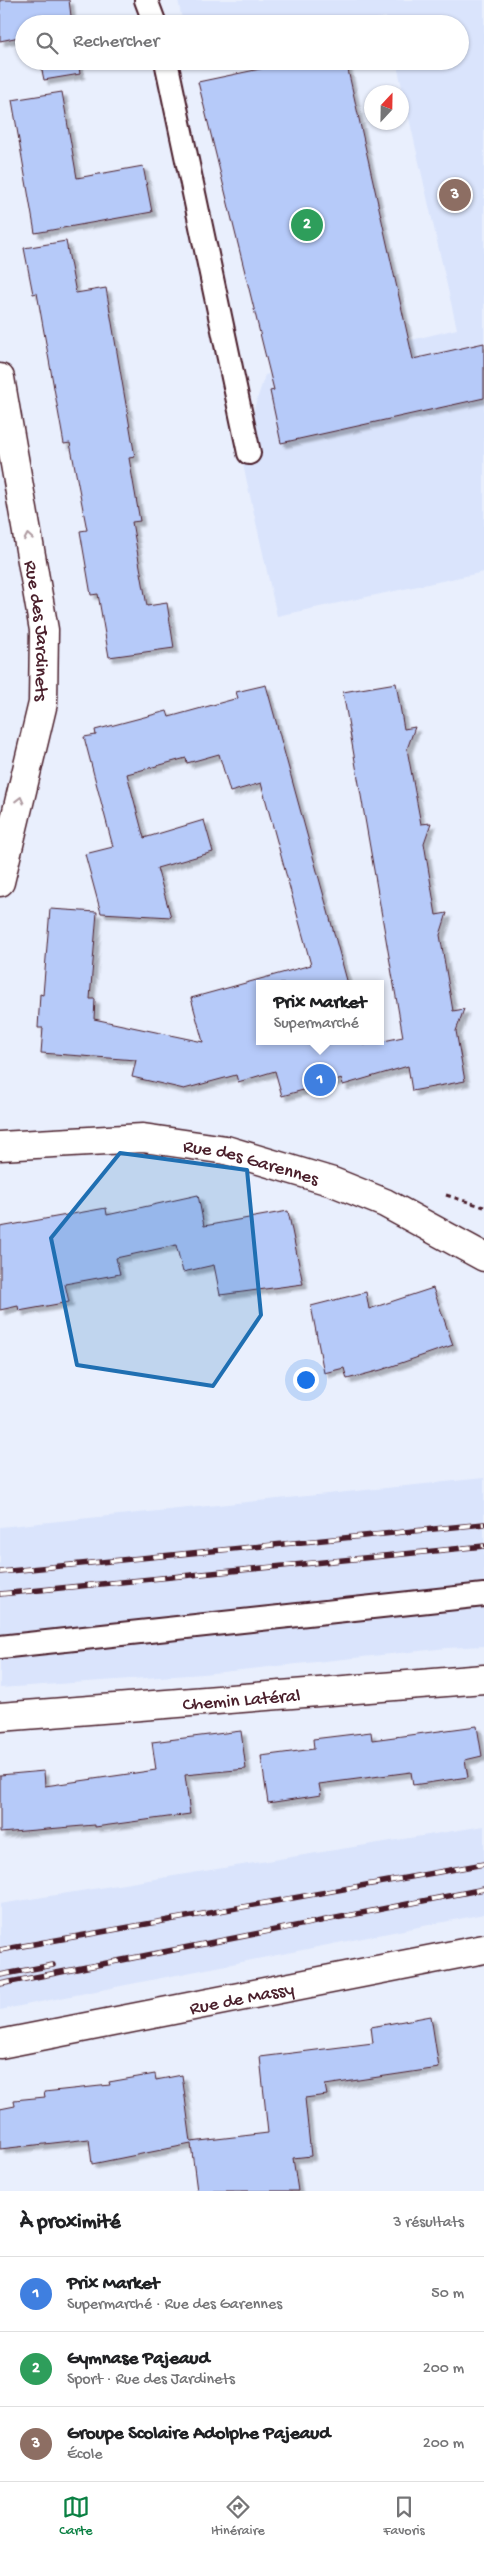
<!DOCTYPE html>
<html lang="fr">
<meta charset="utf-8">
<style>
body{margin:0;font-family:"Gochi Hand",sans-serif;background:#f6f6f6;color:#202124}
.compass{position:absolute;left:364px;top:85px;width:45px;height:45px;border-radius:50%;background:#fff;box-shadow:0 1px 4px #0004;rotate:22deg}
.you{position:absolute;left:305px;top:1379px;width:18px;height:18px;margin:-12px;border:4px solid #fff;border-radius:50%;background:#1a73e8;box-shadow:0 0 0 8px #1a73e833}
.badge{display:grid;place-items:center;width:32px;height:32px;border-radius:50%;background:#0b8043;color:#fff;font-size:16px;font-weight:700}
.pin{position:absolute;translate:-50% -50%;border:2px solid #fff;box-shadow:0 1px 5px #0006}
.popup{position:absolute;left:256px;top:980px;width:128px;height:65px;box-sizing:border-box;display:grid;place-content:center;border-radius:0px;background:#fff;filter:drop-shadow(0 1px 4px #0005);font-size:16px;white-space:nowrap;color:#757577}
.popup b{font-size:19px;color:#202124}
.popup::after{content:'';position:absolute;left:50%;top:100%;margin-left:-10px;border:10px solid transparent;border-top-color:#fff}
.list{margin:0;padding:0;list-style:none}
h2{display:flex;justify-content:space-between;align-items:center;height:65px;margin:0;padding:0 20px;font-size:21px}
h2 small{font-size:16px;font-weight:400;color:#757577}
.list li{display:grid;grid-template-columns:32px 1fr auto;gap:15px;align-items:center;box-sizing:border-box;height:75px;padding:0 20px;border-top:1px solid #e0e0e0}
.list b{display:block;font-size:19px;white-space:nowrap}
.list p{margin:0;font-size:16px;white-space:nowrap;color:#757577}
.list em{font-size:16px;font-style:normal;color:#757577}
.icon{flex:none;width:28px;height:28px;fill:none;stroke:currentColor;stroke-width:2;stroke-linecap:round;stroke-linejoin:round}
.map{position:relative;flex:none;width:484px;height:2191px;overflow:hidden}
.search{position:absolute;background:#fff;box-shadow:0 1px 4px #0004;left:15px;right:15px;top:15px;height:55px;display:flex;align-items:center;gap:12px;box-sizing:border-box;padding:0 18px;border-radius:28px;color:#757577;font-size:19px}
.sheet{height:290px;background:#fff}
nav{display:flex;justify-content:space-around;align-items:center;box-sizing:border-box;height:70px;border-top:1px solid #e0e0e0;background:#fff;font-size:14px;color:#757577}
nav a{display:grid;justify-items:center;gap:2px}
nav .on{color:#0b8043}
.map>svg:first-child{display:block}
</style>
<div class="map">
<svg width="484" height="2191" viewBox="0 0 484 2191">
<defs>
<filter id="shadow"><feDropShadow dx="4.5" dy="4.5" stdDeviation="1" flood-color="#0004"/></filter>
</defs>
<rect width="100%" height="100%" fill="#e9effd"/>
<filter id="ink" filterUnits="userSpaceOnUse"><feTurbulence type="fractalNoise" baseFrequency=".02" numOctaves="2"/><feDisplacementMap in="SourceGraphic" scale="10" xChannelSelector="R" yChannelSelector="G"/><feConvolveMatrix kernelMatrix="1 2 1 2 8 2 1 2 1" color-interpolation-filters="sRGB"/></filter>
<g filter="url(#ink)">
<g fill="#dae4fc">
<path d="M178 0H484V572L277 616 240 451 265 375 457 329 396 61H460V24H388L386 17 350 24H183Z"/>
<path d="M484 1478V1646L447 1648 203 1674 0 1688V1527Z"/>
<path d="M484 1826V1914L0 2010V1904Z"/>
</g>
<g fill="#b6caf9" stroke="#4a1f2b" filter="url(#shadow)">
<path d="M0 0H69L72 24H24V36L0 41Z"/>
<path d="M40 61H78L80 74 44 80Z"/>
<path d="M298 61H346L413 359 484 343V398L281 443 270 391 274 390 198 82Z"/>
<path d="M62 92 77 178 143 166 152 212 35 233 12 100Z"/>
<path d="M66 241 76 293 106 288 135 457 129 458 140 521 132 522 147 606 167 603 174 648 109 657 98 594 91 595 80 531 87 530 70 443 64 444 37 293 33 294 24 248Z"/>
<path d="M396 683 404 729 415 727 407 749 421 824 431 823 424 843 436 915 447 913 440 935 453 1011 464 1009 456 1031 465 1081 412 1091 408 1066 343 1085 342 1079 282 1096 275 1071 238 1082 236 1075 184 1089 132 1077 136 1060 41 1053 43 1028H38L40 994 43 995 50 909 97 912 90 999H95L94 1019 203 1042 191 998 311 965 261 783 230 792 219 754 187 763 186 758 127 774 144 838 204 820 213 852 157 868 171 917 101 913 85 854 113 847 84 737 96 735 95 730 167 711 169 717 238 698 236 692 266 685 348 984H260V1041H363L364 1045 403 1037 343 692Z"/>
<path d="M198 1195 204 1226 288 1211 303 1284 220 1295 214 1265 183 1272 176 1245 116 1258 120 1274 65 1284 69 1302 19 1311 18 1306 0 1310V1227L106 1208 107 1215Z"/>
<path d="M433 1288 453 1345 381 1370 347 1379 344 1368 324 1373 311 1306 366 1292 369 1309Z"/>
<path d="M477 1726 482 1756 465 1760 468 1777 413 1785 411 1772 319 1784 321 1795 268 1803 261 1756 314 1749 313 1739 371 1732 372 1740Z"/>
<path d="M241 1731 246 1769 185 1775 190 1814 95 1827V1825L0 1833V1775L44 1771 45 1786 156 1770 152 1742Z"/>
<path d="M431 2016 439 2068 325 2085 327 2095 305 2098 311 2156 293 2158 298 2191H197L191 2144 92 2164 89 2139 0 2149V2109L15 2106 14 2100 45 2097 44 2092 110 2085 109 2082 155 2074 156 2080 182 2075 191 2142 268 2133 260 2057 373 2043 371 2027Z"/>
</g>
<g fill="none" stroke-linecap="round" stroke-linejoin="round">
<defs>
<g id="lane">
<path d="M146 0 155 24"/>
<path d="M166 61 249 453"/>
<path d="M0 1647 484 1595"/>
</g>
<g id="street">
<path id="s1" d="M0 378 44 630 43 703 0 882"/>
<path id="s2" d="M0 1146 143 1138 226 1150 333 1182 385 1203 484 1257"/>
<path id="s3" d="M0 1717 484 1679"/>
<path id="s4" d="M0 2044 484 1949"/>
</g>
</defs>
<use href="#lane" stroke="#4a1f2b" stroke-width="26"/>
<use href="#street" stroke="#4a1f2b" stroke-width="31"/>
<path stroke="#4a1f2b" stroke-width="3" stroke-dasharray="5 4" stroke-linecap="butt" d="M446 1195 484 1207"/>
<use href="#lane" stroke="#fff" stroke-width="22"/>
<use href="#street" stroke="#fff" stroke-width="28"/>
<defs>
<g id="rail">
<path d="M0 1572 484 1524"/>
<path d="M0 1594 484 1546"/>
<path d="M0 1950 484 1864"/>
<path d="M0 1975 53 1965"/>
<path d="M0 1984 484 1889"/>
</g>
</defs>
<use href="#rail" stroke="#4a1f2b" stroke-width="5.5"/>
<use href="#rail" stroke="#fff" stroke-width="4" stroke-dasharray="11" stroke-linecap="butt"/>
</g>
<defs><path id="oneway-chevron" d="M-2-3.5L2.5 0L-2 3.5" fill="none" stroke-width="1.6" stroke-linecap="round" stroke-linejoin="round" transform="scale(1.25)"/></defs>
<g stroke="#ae9aa0">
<use href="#oneway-chevron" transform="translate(28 537) rotate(-100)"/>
<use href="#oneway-chevron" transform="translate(20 800) rotate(-76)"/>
</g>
</g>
<path fill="#1f6fb2" fill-opacity="0.2" stroke="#1f6fb2" stroke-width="4" stroke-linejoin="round" d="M120 1153 247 1170 261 1315 213 1386 77 1365 51 1238Z"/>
<g text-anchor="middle" stroke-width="5" stroke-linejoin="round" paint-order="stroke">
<g font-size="19" fill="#4a1f2b" stroke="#fff">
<text dy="7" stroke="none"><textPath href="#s1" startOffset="256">Rue des Jardinets</textPath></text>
<text dy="7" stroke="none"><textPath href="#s2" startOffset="254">Rue des Garennes</textPath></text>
<text dy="7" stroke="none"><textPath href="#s3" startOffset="242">Chemin Latéral</textPath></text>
<text dy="7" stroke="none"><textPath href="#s4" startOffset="246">Rue de Massy</textPath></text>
</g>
</g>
</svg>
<svg class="compass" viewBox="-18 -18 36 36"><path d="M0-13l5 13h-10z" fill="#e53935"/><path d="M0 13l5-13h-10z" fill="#757577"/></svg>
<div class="you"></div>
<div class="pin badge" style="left:320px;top:1080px;background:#3f7fe0">1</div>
<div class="popup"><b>Prix Market</b>Supermarché</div>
<div class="pin badge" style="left:307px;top:225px;background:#2e9e5b">2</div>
<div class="pin badge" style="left:455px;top:195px;background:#8d6e63">3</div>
<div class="search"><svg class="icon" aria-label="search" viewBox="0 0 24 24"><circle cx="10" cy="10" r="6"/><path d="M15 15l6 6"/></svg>Rechercher</div>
</div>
<section class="sheet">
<h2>À proximité<small>3 résultats</small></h2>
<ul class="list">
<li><span class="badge" style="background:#3f7fe0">1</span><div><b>Prix Market</b><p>Supermarché · Rue des Garennes</p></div><em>50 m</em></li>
<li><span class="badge" style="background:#2e9e5b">2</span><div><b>Gymnase Pajeaud</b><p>Sport · Rue des Jardinets</p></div><em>200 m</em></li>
<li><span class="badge" style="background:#8d6e63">3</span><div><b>Groupe Scolaire Adolphe Pajeaud</b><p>École</p></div><em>200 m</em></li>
</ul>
</section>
<nav>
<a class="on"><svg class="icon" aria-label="map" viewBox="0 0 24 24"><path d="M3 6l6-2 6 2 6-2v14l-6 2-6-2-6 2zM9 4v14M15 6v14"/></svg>Carte</a>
<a><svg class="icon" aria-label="directions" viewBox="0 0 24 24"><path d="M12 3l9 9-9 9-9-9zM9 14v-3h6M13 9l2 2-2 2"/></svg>Itinéraire</a>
<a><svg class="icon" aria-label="saved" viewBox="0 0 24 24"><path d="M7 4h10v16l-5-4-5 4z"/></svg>Favoris</a>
</nav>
